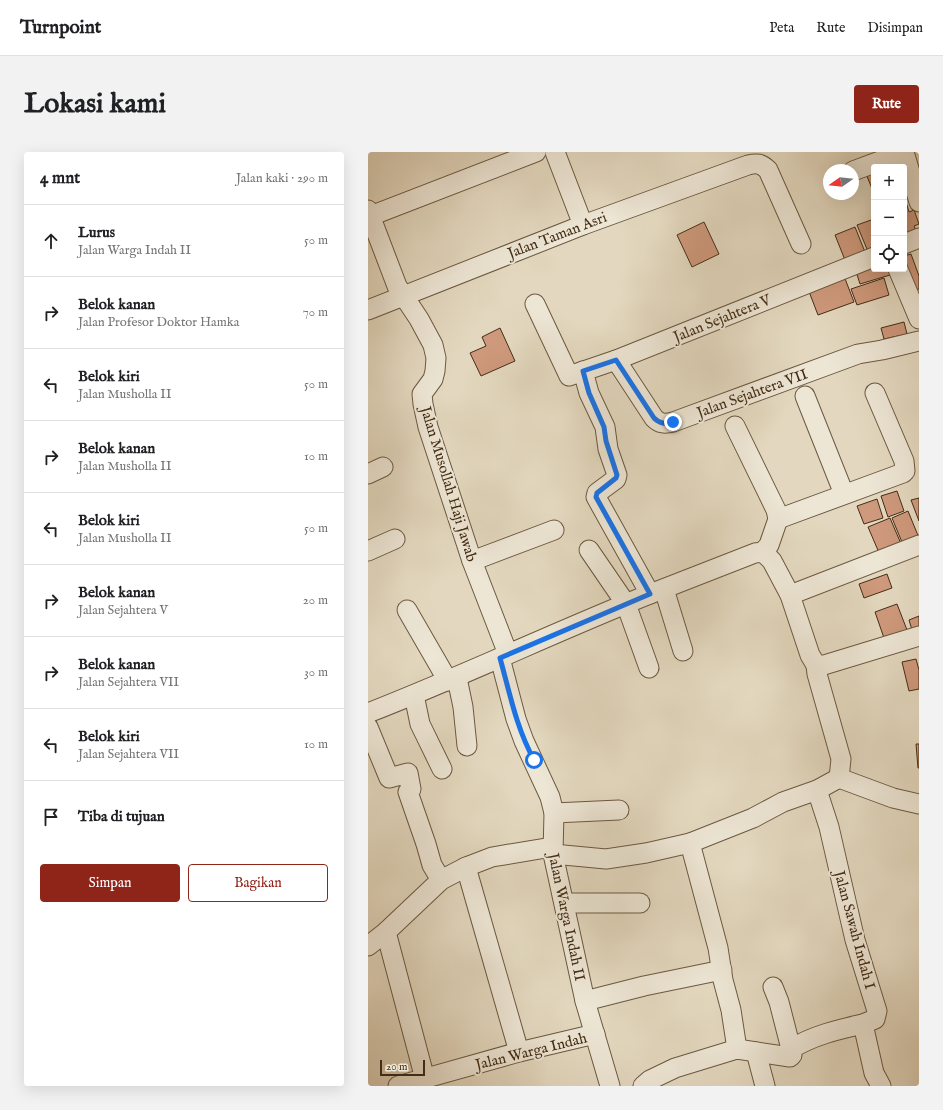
<!DOCTYPE html>
<html lang="id">
<meta charset="utf-8">
<style>
body{margin:0;font-family:"IM FELL English",serif;background:#f2f2f2;color:#202124}
.controls{position:absolute;right:12px;top:12px;display:grid;overflow:hidden;border-radius:4px;box-shadow:0 4px 16px #0002}
.controls button{width:36px;height:36px;display:grid;place-items:center;padding:0;border:0;border-bottom:1px solid #e0e0e0;background:#fff;color:#202124;font:20px sans-serif}
.compass{position:absolute;left:455px;top:12px;width:36px;height:36px;border-radius:50%;background:#fff;box-shadow:0 4px 16px #0002;rotate:256deg}
.scale{position:absolute;left:12px;bottom:10px;width:45px;box-sizing:border-box;padding-left:4px;border:2px solid #442d16;border-top:0;font-size:11px;line-height:14px;white-space:nowrap;color:#442d16;-webkit-text-stroke:3px #ede6d5;paint-order:stroke}
.stop{position:absolute;width:12px;height:12px;margin:-9px;border:3px solid #1a73e8;border-radius:50%;background:#fff}
.stop.end{background:#1a73e8;border-color:#fff;box-shadow:0 1px 4px #0008}
.list{margin:0;padding:0;list-style:none}
h2{display:flex;justify-content:space-between;align-items:center;height:52px;margin:0;padding:0 16px;font-size:17px}
h2 small{font-size:13px;font-weight:400;color:#757577}
.list li{display:grid;grid-template-columns:26px 1fr auto;gap:12px;align-items:center;box-sizing:border-box;height:72px;padding:0 16px;border-top:1px solid #e0e0e0}
.list b{display:block;font-size:15px;white-space:nowrap}
.list p{margin:0;font-size:13px;white-space:nowrap;color:#757577}
.list em{font-size:13px;font-style:normal;color:#757577}
.actions{display:flex;gap:8px;padding:12px 16px}
.actions a{flex:1;padding:9px 0;border:1px solid #8f2418;border-radius:4px;text-align:center;font-size:14px;color:#8f2418}
.actions .main{background:#8f2418;color:#fff}
.icon{flex:none;width:22px;height:22px;fill:none;stroke:currentColor;stroke-width:2;stroke-linecap:round;stroke-linejoin:round}
.map{position:relative;flex:none;width:551px;height:934px;overflow:hidden;border-radius:4px}
header{display:flex;align-items:center;gap:24px;box-sizing:border-box;height:56px;padding:0 20px;background:#fff;border-bottom:1px solid #e0e0e0}
header strong{font-size:19px}
nav{display:flex;gap:22px;margin-inline-start:auto;font-size:14px}
.intro{display:flex;align-items:center;justify-content:space-between;box-sizing:border-box;height:96px;padding:0 24px}
h1{margin:0;font-size:28px}
.button{padding:10px 18px;border-radius:4px;background:#8f2418;color:#fff;font-size:14px;font-weight:700}
main{display:flex;gap:24px;padding:0 24px}
aside{flex:1;background:#fff;border-radius:4px;box-shadow:0 4px 16px #0002}
.map>svg:first-child{display:block}
</style>
<header>
<strong>Turnpoint</strong>
<nav><a>Peta</a><a>Rute</a><a>Disimpan</a></nav>
</header>
<div class="intro"><h1>Lokasi kami</h1><a class="button">Rute</a></div>
<main>
<aside>
<h2>4 mnt<small>Jalan kaki · 290 m</small></h2>
<ul class="list">
<li><svg class="icon" aria-label="ahead" viewBox="0 0 24 24"><path d="M12 20V5M6 11l6-6 6 6"/></svg><div><b>Lurus</b><p>Jalan Warga Indah II</p></div><em>50 m</em></li>
<li><svg class="icon" aria-label="right" viewBox="0 0 24 24"><path d="M7 20v-9h11M14 6l5 5-5 5"/></svg><div><b>Belok kanan</b><p>Jalan Profesor Doktor Hamka</p></div><em>70 m</em></li>
<li><svg class="icon" aria-label="left" viewBox="0 0 24 24"><path d="M17 20v-9H6M10 6l-5 5 5 5"/></svg><div><b>Belok kiri</b><p>Jalan Musholla II</p></div><em>50 m</em></li>
<li><svg class="icon" aria-label="right" viewBox="0 0 24 24"><path d="M7 20v-9h11M14 6l5 5-5 5"/></svg><div><b>Belok kanan</b><p>Jalan Musholla II</p></div><em>10 m</em></li>
<li><svg class="icon" aria-label="left" viewBox="0 0 24 24"><path d="M17 20v-9H6M10 6l-5 5 5 5"/></svg><div><b>Belok kiri</b><p>Jalan Musholla II</p></div><em>50 m</em></li>
<li><svg class="icon" aria-label="right" viewBox="0 0 24 24"><path d="M7 20v-9h11M14 6l5 5-5 5"/></svg><div><b>Belok kanan</b><p>Jalan Sejahtera V</p></div><em>20 m</em></li>
<li><svg class="icon" aria-label="right" viewBox="0 0 24 24"><path d="M7 20v-9h11M14 6l5 5-5 5"/></svg><div><b>Belok kanan</b><p>Jalan Sejahtera VII</p></div><em>30 m</em></li>
<li><svg class="icon" aria-label="left" viewBox="0 0 24 24"><path d="M17 20v-9H6M10 6l-5 5 5 5"/></svg><div><b>Belok kiri</b><p>Jalan Sejahtera VII</p></div><em>10 m</em></li>
<li><svg class="icon" aria-label="arrive" viewBox="0 0 24 24"><path d="M6 21V4h12l-3 4 3 4H6"/></svg><div><b>Tiba di tujuan</b></div></li>
</ul>
<div class="actions"><a class="main">Simpan</a><a>Bagikan</a></div>
</aside>
<div class="map">
<svg width="551" height="934" viewBox="0 0 551 934">
<rect width="100%" height="100%" fill="#e3d8bf"/>
<filter id="stains"><feTurbulence type="fractalNoise" baseFrequency=".005" numOctaves="4"/><feColorMatrix values="0 0 0 0 .2 0 0 0 0 .09 0 0 0 0 .02 0 0 0 .5 -.17"/></filter>
<radialGradient id="worn" r=".72"><stop offset=".6" stop-color="#630" stop-opacity="0"/><stop offset="1" stop-color="#630" stop-opacity=".3"/></radialGradient>
<g fill="#ce997c" stroke="#442d16">
<path d="M527 5 531 15H506V39H505L496 17Z"/>
<path d="M539 53 541 60 546 58 551 72 546 74 550 83 536 88V54Z"/>
<path d="M506 67V100L501 102 489 73Z"/>
<path d="M336 70 351 102 324 115 309 83Z"/>
<path d="M487 75 497 100 477 108 467 83Z"/>
<path d="M543 102 551 124V137L541 141 536 117V104Z"/>
<path d="M506 110V117H521L522 123 492 132 487 116Z"/>
<path d="M476 124 486 150 450 163 440 137Z"/>
<path d="M516 126 521 143 489 153 483 137Z"/>
<path d="M536 170 539 182 516 187 513 176Z"/>
<path d="M132 176 147 209 113 224 102 201 118 194 114 185Z"/>
<path d="M529 339 536 359 520 365 513 344Z"/>
<path d="M551 346V369L543 348Z"/>
<path d="M509 347 515 366 496 372 489 354Z"/>
<path d="M540 359 551 386 536 395 524 366Z"/>
<path d="M522 366 534 394 512 403 500 375Z"/>
<path d="M519 422 524 436 496 446 491 432Z"/>
<path d="M529 452 539 478 516 486 507 460Z"/>
<path d="M551 464V476L544 478 541 468Z"/>
<path d="M548 507 551 518V537L541 539 534 510Z"/>
<path d="M548 592H551V616H550Z"/>
</g>
<g fill="none" stroke-linecap="round" stroke-linejoin="round">
<defs>
<g id="minor">
<path d="M187 0 215 73"/>
<path d="M536 0 551 50"/>
<path d="M485 19 536 0"/>
<path d="M0 58 29 134 51 167 65 193 68 206 67 219 65 227 54 242 55 252 60 275 104 409 140 502"/>
<path d="M0 65 168 0"/>
<path d="M536 92 551 86"/>
<path d="M530 117 551 167"/>
<path d="M167 152 201 224 248 208 506 105"/>
<path d="M0 158 215 73 380 13C389 11 393 11 400 18L433 92"/>
<path d="M248 208 286 266C292 272 297 272 305 270L490 202 514 198 551 189"/>
<path d="M215 219 221 241 237 275 240 297 249 323 248 327 229 341 228 345 282 442"/>
<path d="M437 244 476 342"/>
<path d="M367 274 408 358 410 367 401 393 395 400"/>
<path d="M0 322 15 315"/>
<path d="M410 367 535 321 537 319 536 309 507 241"/>
<path d="M221 398 258 452 281 516"/>
<path d="M0 399 27 387"/>
<path d="M104 409 186 378"/>
<path d="M296 437 315 499"/>
<path d="M422 443 551 393"/>
<path d="M39 458 80 529"/>
<path d="M132 506 148 567 156 589 182 645 186 661 185 702 217 849 242 934"/>
<path d="M448 513 449 522 473 607 471 626"/>
<path d="M89 526 95 555 99 594"/>
<path d="M46 543 52 572 74 617"/>
<path d="M0 561C95 524 187 480 282 442 317 428 352 415 387 401L395 400 404 409 422 443 442 503 448 513H456L551 484"/>
<path d="M0 575 21 626 40 621 43 637 40 640 58 692 64 713 73 728"/>
<path d="M471 626 525 646 551 652"/>
<path d="M449 638 461 675 487 788 509 859 507 867 495 872 506 921 513 934"/>
<path d="M186 661 251 658"/>
<path d="M322 691 350 796 355 828 363 858 369 897"/>
<path d="M185 702 238 707 278 701 322 691 385 666 415 650 449 638 471 626"/>
<path d="M98 715 151 900"/>
<path d="M197 751H272"/>
<path d="M18 780 57 927"/>
<path d="M0 794 18 780 73 728 98 715 124 705 184 695"/>
<path d="M217 849 276 834 354 818"/>
<path d="M423 897C446 883 469 878 495 872"/>
<path d="M388 900 397 934"/>
<path d="M30 934 151 900 227 882"/>
<path d="M275 934 282 928 307 916 369 897 422 905 424 903 423 897 411 850 405 835"/>
</g>
</defs>
<use href="#minor" stroke="#6c5840" stroke-width="21"/>
<use href="#minor" stroke="#ede6d5" stroke-width="19"/>
</g>
<g fill="none" stroke-linecap="round" stroke-linejoin="round">
<path stroke="#1a73e8" stroke-width="5" d="M166 608C148 575 142 542 132 506L282 442 228 345 229 341 248 326 249 323 238 289 236 275 221 241 215 219 248 208 286 266C292 272 297 272 305 270"/>
</g>
<g text-anchor="middle" stroke-width="4" stroke-linejoin="round" paint-order="stroke">
<g font-size="15" fill="#442d16" stroke="#ede6d5">
<text transform="translate(189 83) rotate(-21)" y="5">Jalan Taman Asri</text>
<text transform="translate(354 166) rotate(-22)" y="5">Jalan Sejahtera V</text>
<text transform="translate(384 241) rotate(-20)" y="5">Jalan Sejahtera VII</text>
<text transform="translate(81 332) rotate(73)" y="5">Jalan Musollah Haji Jawab</text>
<text transform="translate(199 765) rotate(78)" y="5">Jalan Warga Indah II</text>
<text transform="translate(487 778) rotate(75)" y="5">Jalan Sawah Indah I</text>
<text transform="translate(163 899) rotate(-14)" y="5">Jalan Warga Indah</text>
</g>
</g>
<rect width="100%" height="100%" filter="url(#stains)"/>
<rect width="100%" height="100%" fill="url(#worn)"/>
</svg>
<div class="controls">
<button>+</button>
<button>−</button>
<button><svg class="icon" aria-label="locate" viewBox="0 0 24 24"><circle cx="12" cy="12" r="6"/><path d="M12 2v4M12 18v4M2 12h4M18 12h4"/></svg></button>
</div>
<svg class="compass" viewBox="-18 -18 36 36"><path d="M0-13l5 13h-10z" fill="#e53935"/><path d="M0 13l5-13h-10z" fill="#757577"/></svg>
<div class="scale">20 m</div>
<div class="stop" style="left:166px;top:608px"></div>
<div class="stop end" style="left:305px;top:270px"></div>
</div>
</main>
